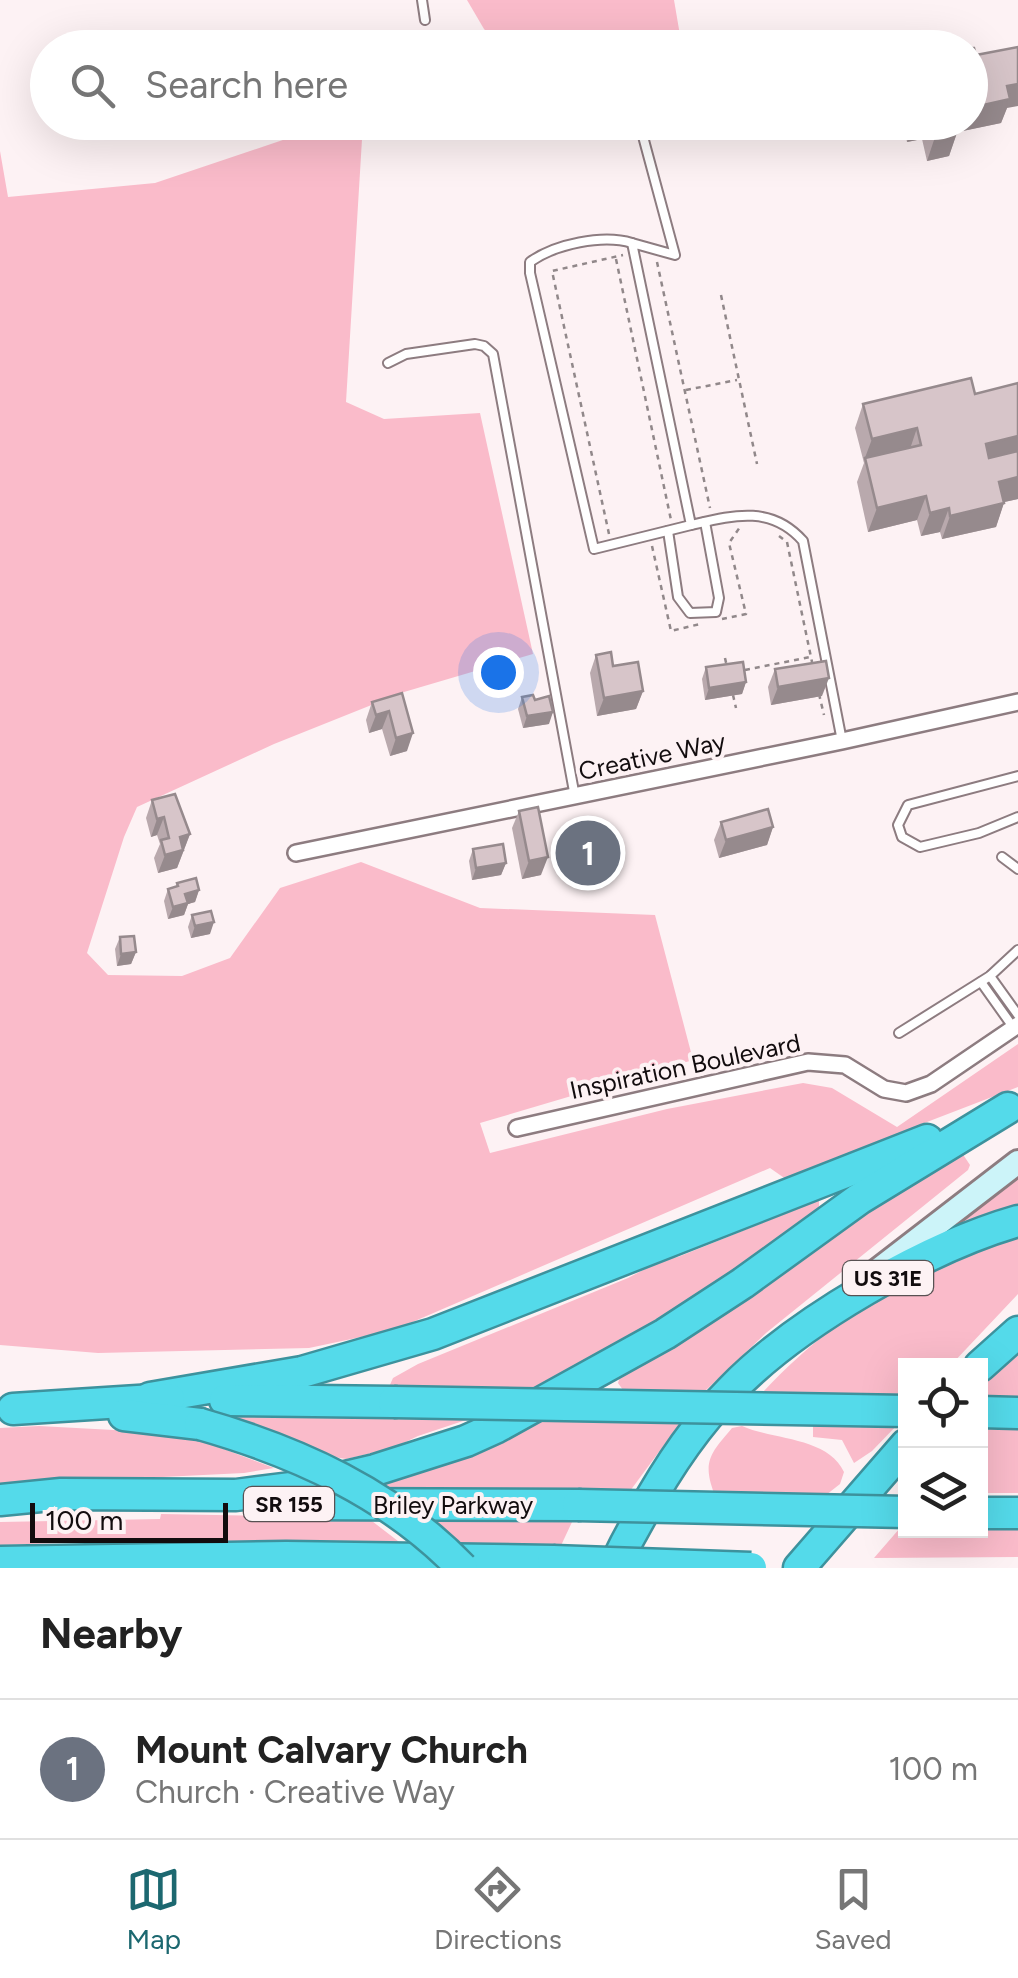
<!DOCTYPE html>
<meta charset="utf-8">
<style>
body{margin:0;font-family:Figtree,sans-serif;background:#f6f6f6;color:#222}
.controls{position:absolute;right:30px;bottom:30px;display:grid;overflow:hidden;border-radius:0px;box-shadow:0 10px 40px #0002}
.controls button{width:90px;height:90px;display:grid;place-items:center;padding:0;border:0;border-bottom:2px solid #e0e0e0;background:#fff;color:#222;font:50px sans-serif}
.scale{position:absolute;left:30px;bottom:25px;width:198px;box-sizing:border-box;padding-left:10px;border:5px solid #120c0e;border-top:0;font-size:28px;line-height:35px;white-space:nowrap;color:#120c0e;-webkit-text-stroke:8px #fdf2f4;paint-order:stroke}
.you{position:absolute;left:498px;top:672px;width:35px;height:35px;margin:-25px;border:8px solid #fff;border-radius:50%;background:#1a73e8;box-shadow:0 0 0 15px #1a73e833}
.badge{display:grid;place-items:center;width:65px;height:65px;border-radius:50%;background:#1c6870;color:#fff;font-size:32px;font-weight:700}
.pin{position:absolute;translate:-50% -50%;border:5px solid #fff;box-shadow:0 2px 10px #0006}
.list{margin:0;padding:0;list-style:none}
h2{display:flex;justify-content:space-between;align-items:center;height:130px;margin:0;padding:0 40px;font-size:42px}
h2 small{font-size:32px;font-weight:400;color:#767676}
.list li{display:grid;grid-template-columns:65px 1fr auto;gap:30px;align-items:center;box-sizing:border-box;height:140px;padding:0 40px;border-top:2px solid #e0e0e0}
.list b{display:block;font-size:38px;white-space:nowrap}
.list p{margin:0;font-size:32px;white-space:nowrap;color:#767676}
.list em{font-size:32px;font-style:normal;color:#767676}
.icon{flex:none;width:55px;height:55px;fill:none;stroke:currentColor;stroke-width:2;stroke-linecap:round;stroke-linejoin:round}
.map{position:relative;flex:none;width:1018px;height:1568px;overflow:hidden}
.search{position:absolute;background:#fff;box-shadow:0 10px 40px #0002;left:30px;right:30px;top:30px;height:110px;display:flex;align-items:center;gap:25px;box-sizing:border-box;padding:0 35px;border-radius:55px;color:#767676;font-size:38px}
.sheet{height:270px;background:#fff}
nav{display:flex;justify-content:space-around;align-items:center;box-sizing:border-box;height:140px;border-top:2px solid #e0e0e0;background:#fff;font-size:28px;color:#767676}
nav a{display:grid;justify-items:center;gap:5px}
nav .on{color:#1c6870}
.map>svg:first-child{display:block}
</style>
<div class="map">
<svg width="1018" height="1568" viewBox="0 0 1018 1568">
<rect width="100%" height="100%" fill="#fdf2f4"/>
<g fill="#fabbca">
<path d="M467 0H674L682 47H501L484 29Z"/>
<path d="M333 123H363L346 402 384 419 480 413 533 654 404 692 274 744 137 807 124 837 87 953 108 975 182 976 230 958 280 888 361 862 480 908 655 915 693 1060 480 1123 490 1153 667 1109 803 1083 832 1088 897 1127 1018 1044V1087L927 1122 790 1182 770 1168 394 1330 309 1348 98 1353 0 1345V151L8 197 155 183Z"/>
<path d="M960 1150 970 1165 968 1170 766 1333 705 1391 623 1390 618 1383 622 1371 859 1207Z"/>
<path d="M1018 1172V1208L935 1237Z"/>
<path d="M819 1200V1211L714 1290 547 1389 389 1387 393 1378 418 1364 628 1278 664 1259 678 1257Z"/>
<path d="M1018 1233V1294L951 1365 906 1366 905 1395 763 1392C814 1337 877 1292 944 1259 967 1248 994 1241 1018 1233Z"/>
<path d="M1018 1347V1396H981V1389Z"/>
<path d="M214 1413 484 1414 418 1436 393 1448 346 1459 310 1453Z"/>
<path d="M540 1415 684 1418 630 1491 377 1487V1479Z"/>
<path d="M813 1420 901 1421 872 1451 854 1463 842 1440 813 1437Z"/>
<path d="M980 1423 1018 1424V1493H981Z"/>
<path d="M39 1426 151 1432 200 1440 274 1468 244 1473 0 1485V1428Z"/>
<path d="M742 1426C773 1440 828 1437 844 1472L840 1484 826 1495 714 1493C702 1461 711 1453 732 1428Z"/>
<path d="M161 1514 368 1518 407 1548 123 1541 0 1545V1522L160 1519Z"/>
<path d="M418 1521 572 1522 558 1552 452 1550Z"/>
<path d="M1018 1527V1557L874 1558 900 1528 980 1530 981 1528Z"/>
</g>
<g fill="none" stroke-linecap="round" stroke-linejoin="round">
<defs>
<g id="service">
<path d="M422 0 425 20"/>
<path d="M641 129 675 255 632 243 691 525C734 515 771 505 803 541L842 741"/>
<path d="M632 243C603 234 555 244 530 262V273L594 549 691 525"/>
<path d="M388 363 406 354 475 344 484 346 493 354 575 797"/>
<path d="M668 531 678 597 690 613 716 612 719 598 705 522"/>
<path d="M1018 776 908 805 898 825 902 837 920 847 979 833 1018 817"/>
<path d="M1002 857 1018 869"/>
<path d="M990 976 1018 1015"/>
<path d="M981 982 1013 1027"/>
<path d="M899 1033 990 976 1018 950"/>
</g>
<g id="minor">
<path d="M296 853 842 741 1018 702"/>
<path d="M517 1128 808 1062 845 1065 884 1089 906 1093 931 1084 1018 1025"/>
</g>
<path id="secondary" d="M874 1273 1018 1162"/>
<g id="motorway">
<path d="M980 1366 1018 1332"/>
<path d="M150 1398 302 1372 433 1334 927 1140"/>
<path d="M225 1400 394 1402"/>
<path d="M13 1409 169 1399"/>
<path d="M980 1412 1018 1413"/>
<path d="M124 1415 200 1424"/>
<path d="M0 1500 61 1494 236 1495 307 1486 375 1470 466 1441 497 1427 665 1334 743 1283 859 1199 1008 1108"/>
<path d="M281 1504 578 1505"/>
<path d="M980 1513H1018"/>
<path d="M0 1562 286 1557 553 1561"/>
<path d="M615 1568C621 1549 633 1531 642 1514 666 1470 696 1425 731 1390 797 1322 927 1247 1018 1221"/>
<path d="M799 1568 906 1445"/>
</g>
</defs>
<use href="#service" stroke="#8d7c80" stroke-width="12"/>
<use href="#minor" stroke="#8d7c80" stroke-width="20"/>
<use href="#secondary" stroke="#8d7c80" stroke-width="28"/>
<use href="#motorway" stroke="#3d929d" stroke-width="35"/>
<g stroke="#91888a" stroke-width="2.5" stroke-dasharray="5 5" stroke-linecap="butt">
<path d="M616 259 671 520"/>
<path d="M657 262 710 508"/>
<path d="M721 295 757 464"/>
<path d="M686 390 737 380"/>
<path d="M609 534 552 271 623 255"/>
<path d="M779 536 787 542 812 662"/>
<path d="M652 546 671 631 700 624"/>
<path d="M722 619 746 614 729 543 740 527"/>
<path d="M725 658 727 667"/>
<path d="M745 670 810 657"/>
<path d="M819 694 824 715"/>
<path d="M733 695 736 708"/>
</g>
<use href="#service" stroke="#fff" stroke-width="8"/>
<use href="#minor" stroke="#fff" stroke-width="15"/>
<use href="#secondary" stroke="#ccf4f9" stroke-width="22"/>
<use href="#motorway" stroke="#54daea" stroke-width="30"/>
<defs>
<g id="motorway-bridge">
<path d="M394 1402 906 1411"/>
<path d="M200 1424C298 1452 391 1494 462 1568"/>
<path d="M578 1505 906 1512"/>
<path d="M553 1561 751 1568"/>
</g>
</defs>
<use href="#motorway-bridge" stroke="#3d929d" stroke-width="35" stroke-linecap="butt"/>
<use href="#motorway-bridge" stroke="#54daea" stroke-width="30"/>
</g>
<g fill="#b9a9ad">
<path d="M976 55 1007 108 1001 123 957 132 949 156 927 161 922 139 907 142 903 122H970Z"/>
<path d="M1018 383V499L1004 502 996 527 942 539 940 532 921 536 917 520 868 532 857 482 864 463 855 428 863 404 975 394Z"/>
<path d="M596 655 613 666 643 691 636 709 597 716 590 673Z"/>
<path d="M706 667 746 682 742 694 705 700 702 679Z"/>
<path d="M775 669 822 696 771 705 768 687Z"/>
<path d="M402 693 407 751 390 756 382 729 369 733 366 720 372 702Z"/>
<path d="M522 697 535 700 549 724 523 728 518 709Z"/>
<path d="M152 800 190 834 177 868 158 873 154 858 160 844 157 835 151 837 146 818Z"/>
<path d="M519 811 541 875 522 879 512 828Z"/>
<path d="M721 822 773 827 767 845 719 858 714 840Z"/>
<path d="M473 849 506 863 501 875 472 880 469 861Z"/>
<path d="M177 883 199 890 195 902 188 904 184 915 168 919 164 901 168 889 176 887Z"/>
<path d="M192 915 210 934 191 938 188 927Z"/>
<path d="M120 937 136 952 131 964 117 966 115 949Z"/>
</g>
<g fill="#968a8d">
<path d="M1018 84V106L1007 108 1001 123 944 135 949 122H970V108L1007 86Z"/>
<path d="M914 122H928L922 139 907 142Z"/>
<path d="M957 133 949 156 927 161 935 137Z"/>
<path d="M917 428 909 452 865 458 863 463 872 439Z"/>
<path d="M1018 436V458L977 467 986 444Z"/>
<path d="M1018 477V499L991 505 999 482Z"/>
<path d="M926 496 917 520 868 532 877 508Z"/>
<path d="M1004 503 996 527 942 539 950 516Z"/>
<path d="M949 508 940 532 921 536 930 513Z"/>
<path d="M829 678 822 696 771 705 778 687Z"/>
<path d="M746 682 742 694 705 700 709 688Z"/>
<path d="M643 691 636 709 597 716 604 698Z"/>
<path d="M389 711 382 729 369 733 376 715Z"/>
<path d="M553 712 549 724 523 728 527 716Z"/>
<path d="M413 733 407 751 390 756 396 738Z"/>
<path d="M164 817 157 835 151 837 157 819Z"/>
<path d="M773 827 767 845 719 858 726 840Z"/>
<path d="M190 834 177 868 158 873 165 855 180 837Z"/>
<path d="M548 857 541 875 522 879 529 861Z"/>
<path d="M506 863 501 875 472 880 476 868Z"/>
<path d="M199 890 195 902 188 904 184 915 168 919 173 907 185 894Z"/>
<path d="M214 922 210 934 191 938 195 926Z"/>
<path d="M136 952 131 964 117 966 121 954Z"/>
</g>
<g fill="#d7c5c9" stroke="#968a8d" stroke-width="2.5">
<path d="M1018 47V84L1007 86 1010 99 970 108V48H974L976 55Z"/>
<path d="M932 122H955L957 133 935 137Z"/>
<path d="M971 378 975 394 1018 383V436L986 444 989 458 1018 451V477L999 482 1004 503 950 516 949 508 930 513 926 496 877 508 865 458 921 445 917 428 872 439 863 404Z"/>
<path d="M611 652 613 666 638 662 643 691 604 698 596 655Z"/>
<path d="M826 661 829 678 778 687 775 669Z"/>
<path d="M743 662 746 682 709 688 706 667Z"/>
<path d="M402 693 413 733 396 738 389 711 376 715 372 702Z"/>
<path d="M533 695 535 700 549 696 553 712 527 716 522 697Z"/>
<path d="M175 794 190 834 180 837 183 850 165 855 161 840 169 838 164 817 157 819 152 800Z"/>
<path d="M538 807 548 857 529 861 519 811Z"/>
<path d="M768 809 773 827 726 840 721 822Z"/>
<path d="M503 844 506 863 476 868 473 849Z"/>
<path d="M196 878 199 890 185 894 188 903 173 907 168 889 178 886 177 883Z"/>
<path d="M211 911 214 922 195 926 192 915Z"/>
<path d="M134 936 136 952 121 954 120 937Z"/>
</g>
<g text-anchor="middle" stroke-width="8" stroke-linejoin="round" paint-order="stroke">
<g fill="#fdf2f4" stroke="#585153" stroke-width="2.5">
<rect x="843" y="1261" width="90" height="34" rx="8"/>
<rect x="244" y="1487" width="90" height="34" rx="8"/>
</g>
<g font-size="22" font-weight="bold" fill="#120c0e">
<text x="888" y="1286">US 31E</text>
<text x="289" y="1512">SR 155</text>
</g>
<g font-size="25" fill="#120c0e" stroke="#fdf2f4">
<text transform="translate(652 756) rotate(-12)" y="9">Creative Way</text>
<text transform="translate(685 1066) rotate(-12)" y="9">Inspiration Boulevard</text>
<text x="453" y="1514">Briley Parkway</text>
</g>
</g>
</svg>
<div class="controls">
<button><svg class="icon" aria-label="locate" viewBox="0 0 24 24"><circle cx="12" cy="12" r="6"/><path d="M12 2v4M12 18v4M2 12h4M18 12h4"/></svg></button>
<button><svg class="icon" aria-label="layers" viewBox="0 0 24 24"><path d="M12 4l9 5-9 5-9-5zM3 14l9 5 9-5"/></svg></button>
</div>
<div class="scale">100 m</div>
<div class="you"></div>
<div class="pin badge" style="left:588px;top:853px;background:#6b7280">1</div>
<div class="search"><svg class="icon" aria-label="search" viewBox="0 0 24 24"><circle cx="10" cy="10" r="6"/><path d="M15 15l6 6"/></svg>Search here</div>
</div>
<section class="sheet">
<h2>Nearby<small></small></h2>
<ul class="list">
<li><span class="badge" style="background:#6b7280">1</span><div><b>Mount Calvary Church</b><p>Church · Creative Way</p></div><em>100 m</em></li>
</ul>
</section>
<nav>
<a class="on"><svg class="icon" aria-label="map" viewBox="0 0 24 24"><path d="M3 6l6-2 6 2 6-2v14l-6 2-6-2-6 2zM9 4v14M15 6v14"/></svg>Map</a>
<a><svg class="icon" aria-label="directions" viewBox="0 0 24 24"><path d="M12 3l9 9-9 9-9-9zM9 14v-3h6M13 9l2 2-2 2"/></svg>Directions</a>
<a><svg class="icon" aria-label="saved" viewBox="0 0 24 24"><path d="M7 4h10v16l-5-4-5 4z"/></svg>Saved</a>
</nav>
